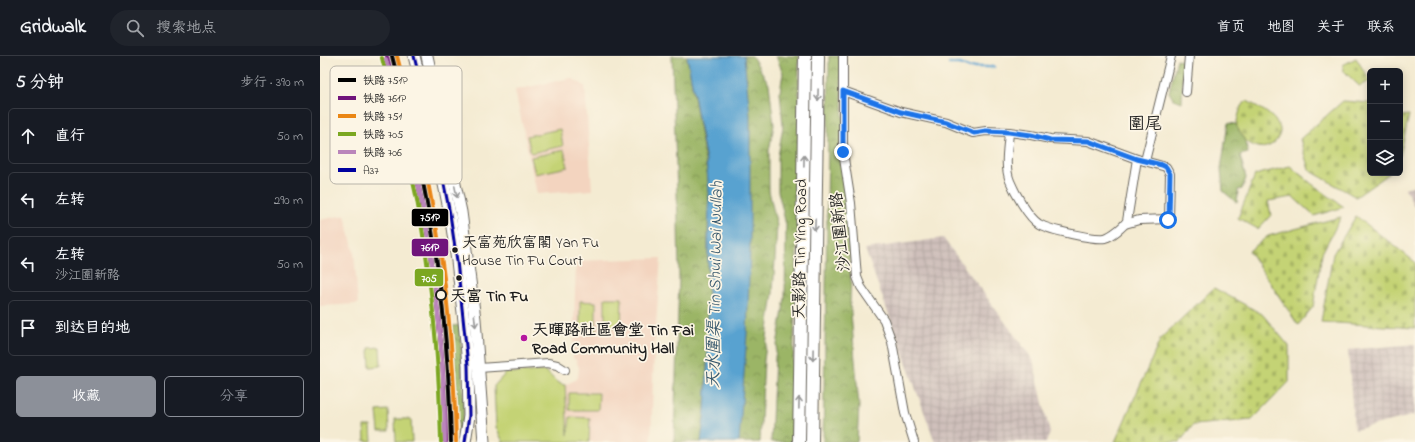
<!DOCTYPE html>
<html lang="zh">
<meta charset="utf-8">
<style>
body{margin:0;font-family:"Indie Flower","LXGW WenKai TC",sans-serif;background:#20242c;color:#f1f3f6}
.controls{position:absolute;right:12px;top:12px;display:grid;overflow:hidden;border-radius:6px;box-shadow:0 2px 10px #0003}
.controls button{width:36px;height:36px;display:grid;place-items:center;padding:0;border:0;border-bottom:1px solid #363941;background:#171b24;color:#f1f3f6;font:20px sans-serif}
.stop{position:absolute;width:12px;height:12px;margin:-9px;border:3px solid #1a73e8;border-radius:50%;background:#fff}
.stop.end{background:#1a73e8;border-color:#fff;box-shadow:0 1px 4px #0008}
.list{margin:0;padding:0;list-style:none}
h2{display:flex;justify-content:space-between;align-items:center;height:52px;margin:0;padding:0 16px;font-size:17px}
h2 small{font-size:13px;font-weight:400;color:#9ea1a6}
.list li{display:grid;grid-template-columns:26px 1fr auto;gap:12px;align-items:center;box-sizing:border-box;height:56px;margin:0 8px 8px;padding:0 8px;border:1px solid #363941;border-radius:6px}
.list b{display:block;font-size:15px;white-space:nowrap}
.list p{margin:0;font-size:13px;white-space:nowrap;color:#9ea1a6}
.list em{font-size:13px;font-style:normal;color:#9ea1a6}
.actions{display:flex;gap:8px;padding:12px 16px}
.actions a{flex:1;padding:9px 0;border:1px solid #8c9099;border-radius:6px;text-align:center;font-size:14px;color:#8c9099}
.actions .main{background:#8c9099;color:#fff}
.icon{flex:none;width:22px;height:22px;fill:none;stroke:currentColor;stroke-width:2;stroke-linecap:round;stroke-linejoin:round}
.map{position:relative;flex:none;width:1095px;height:386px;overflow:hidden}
header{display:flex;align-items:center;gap:24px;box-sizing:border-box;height:56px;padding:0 20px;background:#171b24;border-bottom:1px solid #363941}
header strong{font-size:19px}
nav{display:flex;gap:22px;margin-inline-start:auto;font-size:14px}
.search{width:280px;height:36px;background:#20242c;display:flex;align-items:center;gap:10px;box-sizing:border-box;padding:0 14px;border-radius:22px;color:#9ea1a6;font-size:15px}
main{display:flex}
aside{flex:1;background:#171b24}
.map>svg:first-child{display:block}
</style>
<header>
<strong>Gridwalk</strong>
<div class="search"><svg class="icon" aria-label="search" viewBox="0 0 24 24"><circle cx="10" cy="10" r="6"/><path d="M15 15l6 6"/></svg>搜索地点</div>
<nav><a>首页</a><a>地图</a><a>关于</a><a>联系</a></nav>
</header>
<main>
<aside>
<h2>5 分钟<small>步行 · 390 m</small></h2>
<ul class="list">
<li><svg class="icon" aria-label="ahead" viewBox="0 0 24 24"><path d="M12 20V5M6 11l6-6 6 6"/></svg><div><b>直行</b></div><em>50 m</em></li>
<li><svg class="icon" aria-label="left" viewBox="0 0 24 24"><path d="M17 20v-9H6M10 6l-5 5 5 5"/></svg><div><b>左转</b></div><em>290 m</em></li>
<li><svg class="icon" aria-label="left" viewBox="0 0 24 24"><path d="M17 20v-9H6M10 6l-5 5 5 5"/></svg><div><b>左转</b><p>沙江圍新路</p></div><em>50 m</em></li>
<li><svg class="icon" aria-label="arrive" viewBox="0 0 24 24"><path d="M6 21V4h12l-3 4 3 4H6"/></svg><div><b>到达目的地</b></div></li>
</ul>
<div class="actions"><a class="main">收藏</a><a>分享</a></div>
</aside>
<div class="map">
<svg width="1095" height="386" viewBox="0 0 1095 386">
<defs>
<pattern id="industrial-grid" width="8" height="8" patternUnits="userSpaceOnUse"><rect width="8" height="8" fill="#cfc0bb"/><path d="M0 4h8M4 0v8" fill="none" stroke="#b1a4a0"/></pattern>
<pattern id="forest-crowns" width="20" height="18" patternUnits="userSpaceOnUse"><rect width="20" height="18" fill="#9bb566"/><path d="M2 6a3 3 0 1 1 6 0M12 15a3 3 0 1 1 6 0" fill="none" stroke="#7e9253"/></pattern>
<pattern id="cemetery-stones" width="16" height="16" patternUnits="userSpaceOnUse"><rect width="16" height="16" fill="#c4d375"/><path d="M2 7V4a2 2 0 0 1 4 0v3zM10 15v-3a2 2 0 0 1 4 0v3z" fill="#a8b565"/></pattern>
</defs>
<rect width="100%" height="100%" fill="#fcf5e5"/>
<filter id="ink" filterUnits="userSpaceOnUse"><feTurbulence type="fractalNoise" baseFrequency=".025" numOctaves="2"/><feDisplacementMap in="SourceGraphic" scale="8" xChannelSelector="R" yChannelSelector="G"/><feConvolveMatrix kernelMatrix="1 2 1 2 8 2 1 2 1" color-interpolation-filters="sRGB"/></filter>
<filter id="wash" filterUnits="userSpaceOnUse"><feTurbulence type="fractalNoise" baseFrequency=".012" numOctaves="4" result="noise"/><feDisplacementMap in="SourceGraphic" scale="16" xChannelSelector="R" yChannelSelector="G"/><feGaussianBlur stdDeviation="0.9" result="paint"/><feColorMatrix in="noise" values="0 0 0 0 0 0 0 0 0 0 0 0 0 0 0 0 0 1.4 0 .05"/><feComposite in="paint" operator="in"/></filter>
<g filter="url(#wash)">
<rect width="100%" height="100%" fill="#f4ebd2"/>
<g fill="#f3d4bf">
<path d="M251 22 265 30 272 134 217 138 195 34Z"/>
<path d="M25 159 34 196 38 248 0 250V164Z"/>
<path d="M341 202 334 295 331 386H249L245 329 255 324 258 320 259 312 256 304 253 302 256 205Z"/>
</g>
<g fill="url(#industrial-grid)">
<path d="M1095 129V152L1085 132Z"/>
<path d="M623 182 713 304 730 377 726 386H615L545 193Z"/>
<path d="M1095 288V359L1034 374 1028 294Z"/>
</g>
<g fill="url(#forest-crowns)" stroke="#5c6841">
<path d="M352 0H367L388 122 389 137 388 193V293L385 354 381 386H354L359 221 358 165Z"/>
<path d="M424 0H432L449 28 454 69 449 95V135L457 170 453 237 444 304 440 386H419L430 73Z"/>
<path d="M456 0H479L478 161 472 347V386H451L455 301 465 242 466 169 458 135V101L463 70 460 36 463 17Z"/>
<path d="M509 0H520L531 222 530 246 539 350 537 386H503L506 239Z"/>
<path d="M857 3 863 6 862 46 853 43 849 36Z"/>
<path d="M908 67 923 69 928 97 920 99 926 122 922 133 918 134 917 147 903 135 901 113Z"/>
<path d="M140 269 144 358 140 386H139L136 322 132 270Z"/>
</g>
<g fill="url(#cemetery-stones)" stroke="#707848">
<path d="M1036 2 1050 25 1039 30 1023 14V9Z"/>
<path d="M927 45C938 51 953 58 959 70 963 78 955 89 946 91 941 93 930 89 926 85 922 81 919 74 916 69L921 50Z"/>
<path d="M1023 45 1050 47V117H1070L1036 141 989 114 980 83Z"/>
<path d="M1089 59 1080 100V60Z"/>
<path d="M970 110 992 128 1024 151 994 160 973 141 948 145 951 159 938 173 918 162 935 119Z"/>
<path d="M1036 160 1095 206V272L1001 266 1013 198Z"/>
<path d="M1021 161 1002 197 993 251 978 269 929 195 948 180Z"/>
<path d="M894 232 942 258 969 290V326L932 364 873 369 860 386H795L841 282Z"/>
</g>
<g fill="#c4d375" stroke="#707848">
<path d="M240 73 243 90 211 97 207 80Z"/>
<path d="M244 94 248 111 215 118 211 101Z"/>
<path d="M285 242H302L301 272 285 271Z"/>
<path d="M260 245 276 246V275H260Z"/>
<path d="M60 291 61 310 50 311 49 292Z"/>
<path d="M224 315C233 319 234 328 245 329L248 379 250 361 270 362 269 386H183L176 371 174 330 186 317Z"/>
<path d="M249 337H279L278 354H249Z"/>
<path d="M68 354 69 375H59L57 355Z"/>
<path d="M75 363H91L92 386H76Z"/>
<path d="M44 370H51L52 385H45Z"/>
</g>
<path fill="#58a2d0" stroke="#3a5f76" d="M367 0H424L430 59V194L427 278 419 386H381L385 354 388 293V193L389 137 386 105Z"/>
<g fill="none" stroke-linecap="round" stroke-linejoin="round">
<path stroke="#58a2d0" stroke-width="2.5" d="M629 8H640L650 12 655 11H674"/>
</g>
</g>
<g filter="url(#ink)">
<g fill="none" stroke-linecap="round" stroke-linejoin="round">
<defs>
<g id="street">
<path d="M523 0V96L531 147 537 221 541 231 564 264 572 286 585 357 594 386"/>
<path d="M523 35 581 56 626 66 653 77 666 75 689 76 711 79 730 83 768 85 817 103 846 111 850 118 849 163 819 164 805 168"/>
<path d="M866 36 869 0"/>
<path d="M689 76C688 92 684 110 690 125 695 137 708 161 719 168 729 174 774 184 785 182 792 180 803 171 807 165L817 103"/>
<path d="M825 105 851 0"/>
<path d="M159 312 228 307 237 309 245 314"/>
</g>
<g id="secondary">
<path d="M94 0 117 94 130 158 137 205 144 265 148 309 149 360 145 386"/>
<path d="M107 0 141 156 146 194 155 263 164 386"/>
</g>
<g id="primary">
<path d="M479 386 485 0"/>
<path d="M492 386 498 0"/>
</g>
</defs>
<use href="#street" stroke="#68645c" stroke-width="10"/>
<use href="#secondary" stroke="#68645c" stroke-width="13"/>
<use href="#primary" stroke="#68645c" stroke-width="14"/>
<use href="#street" stroke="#fff" stroke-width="8"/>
<use href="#secondary" stroke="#fff" stroke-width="11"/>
<use href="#primary" stroke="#fff" stroke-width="12"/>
<defs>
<path id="bus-1" d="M94 0 117 94 130 158 137 205 148 309 149 360 145 386"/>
</defs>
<use href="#bus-1" stroke="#fcf5e5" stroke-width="6"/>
<use href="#bus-1" stroke="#0000a0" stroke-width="3"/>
<defs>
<path id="rail-1" d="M72 0C84 47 97 94 106 142 122 222 129 304 131 386"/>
<path id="rail-2" d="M67 1C79 48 92 95 101 142 117 223 124 304 126 386"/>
<path id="rail-3" d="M77 0C89 47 102 94 111 142 127 222 134 304 136 386"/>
<path id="rail-4" d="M62 2C74 50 87 96 97 144 112 224 119 305 121 386"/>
<path id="rail-5" d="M66 3C75 35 85 67 92 100 114 194 124 290 125 386"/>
</defs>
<use href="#rail-1" stroke="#fcf5e5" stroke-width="7"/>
<use href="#rail-2" stroke="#fcf5e5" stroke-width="7"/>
<use href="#rail-3" stroke="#fcf5e5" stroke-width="7"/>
<use href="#rail-4" stroke="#fcf5e5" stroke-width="7"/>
<use href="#rail-5" stroke="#fcf5e5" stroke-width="7"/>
<use href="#rail-1" stroke="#000" stroke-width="4"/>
<use href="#rail-2" stroke="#70147b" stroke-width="4"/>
<use href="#rail-3" stroke="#ea8614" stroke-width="4"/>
<use href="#rail-4" stroke="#7ba721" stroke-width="4"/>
<use href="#rail-5" stroke="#ba85bb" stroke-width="4"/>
</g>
<defs><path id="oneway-shaft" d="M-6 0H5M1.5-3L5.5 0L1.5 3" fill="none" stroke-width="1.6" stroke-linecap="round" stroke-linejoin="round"/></defs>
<g stroke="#999">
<use href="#oneway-shaft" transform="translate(498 39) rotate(91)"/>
<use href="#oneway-shaft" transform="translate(484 105) rotate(-89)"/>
<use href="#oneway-shaft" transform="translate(136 136) rotate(78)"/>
<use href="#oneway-shaft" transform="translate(495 169) rotate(91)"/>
<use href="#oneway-shaft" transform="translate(155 265) rotate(84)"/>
<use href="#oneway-shaft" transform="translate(493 299) rotate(91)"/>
<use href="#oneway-shaft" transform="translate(479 347) rotate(-89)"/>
</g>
</g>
<g fill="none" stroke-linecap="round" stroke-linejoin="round" filter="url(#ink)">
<path stroke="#1a73e8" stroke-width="5" d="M523 96V35L581 56 626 66 654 77 666 75 689 76 711 79 730 84 768 85 817 103 842 109 846 111 850 118 849 163 848 164"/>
</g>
<g fill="#1c1c1c" stroke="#fcf5e5" stroke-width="1.5">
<circle cx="135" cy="194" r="3.5"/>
<circle cx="139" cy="222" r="3.5"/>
</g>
<circle fill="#fcf5e5" stroke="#1c1c1c" stroke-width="2" cx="121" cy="239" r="5"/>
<circle fill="#b5179e" stroke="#fcf5e5" stroke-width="1.5" cx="204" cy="282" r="4"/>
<g text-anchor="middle" stroke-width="3.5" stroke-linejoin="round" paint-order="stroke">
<g font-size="15" fill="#1c1c1c" stroke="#fcf5e5" text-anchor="start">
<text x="142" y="191">天富苑欣富閣 Yan Fu<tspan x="142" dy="18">House Tin Fu Court</tspan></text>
</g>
<g font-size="16" fill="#1c1c1c" stroke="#fcf5e5">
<text transform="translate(519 176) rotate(-96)" y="6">沙江圍新路</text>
<text transform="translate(479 193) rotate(-89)" y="6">天影路 Tin Ying Road</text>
</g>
<g font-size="16" font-weight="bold" fill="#1c1c1c" stroke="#fcf5e5" text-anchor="start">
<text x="130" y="245">天富 Tin Fu</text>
</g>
<g font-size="16" font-weight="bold" fill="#1c1c1c" stroke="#fcf5e5" text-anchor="start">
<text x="212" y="279">天暉路社區會堂 Tin Fai<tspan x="212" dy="18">Road Community Hall</tspan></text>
</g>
<g font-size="17" fill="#1c1c1c" stroke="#fcf5e5">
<text x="825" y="73">圍尾</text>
</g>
<g font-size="17" font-style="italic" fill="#37586d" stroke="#fcf5e5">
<text transform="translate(394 229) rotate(-89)" y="6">天水圍渠 Tin Shui Wai Nullah</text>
</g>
</g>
<rect x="10" y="10" width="132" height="118" rx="6" fill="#fcf5e5" stroke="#b9b4a9" stroke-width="1"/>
<rect x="18" y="22" width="18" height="4" fill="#000"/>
<rect x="18" y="40" width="18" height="4" fill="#70147b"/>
<rect x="18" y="58" width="18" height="4" fill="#ea8614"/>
<rect x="18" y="76" width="18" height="4" fill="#7ba721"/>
<rect x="18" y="94" width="18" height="4" fill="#ba85bb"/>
<rect x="18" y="112" width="18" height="4" fill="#0000a0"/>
<g font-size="11" fill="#1c1c1c">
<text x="43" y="28">铁路 751P</text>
<text x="43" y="46">铁路 761P</text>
<text x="43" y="64">铁路 751</text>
<text x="43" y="82">铁路 705</text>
<text x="43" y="100">铁路 706</text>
<text x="43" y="118">A37</text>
</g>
<g stroke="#fcf5e5" stroke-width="1.5">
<rect x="91" y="152" width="38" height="19" rx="4" fill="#000"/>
<rect x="91" y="182" width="38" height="19" rx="4" fill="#70147b"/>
<rect x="94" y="212" width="30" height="19" rx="4" fill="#7ba721"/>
</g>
<g font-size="11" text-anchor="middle" font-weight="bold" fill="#fff">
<text x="110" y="165">751P</text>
<text x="110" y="195">761P</text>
<text x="109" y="226">705</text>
</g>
</svg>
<div class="controls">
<button>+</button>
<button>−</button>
<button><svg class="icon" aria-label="layers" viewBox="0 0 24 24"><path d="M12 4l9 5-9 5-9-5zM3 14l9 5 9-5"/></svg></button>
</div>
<div class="stop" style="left:848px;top:164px"></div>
<div class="stop end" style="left:523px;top:96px"></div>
</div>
</main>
